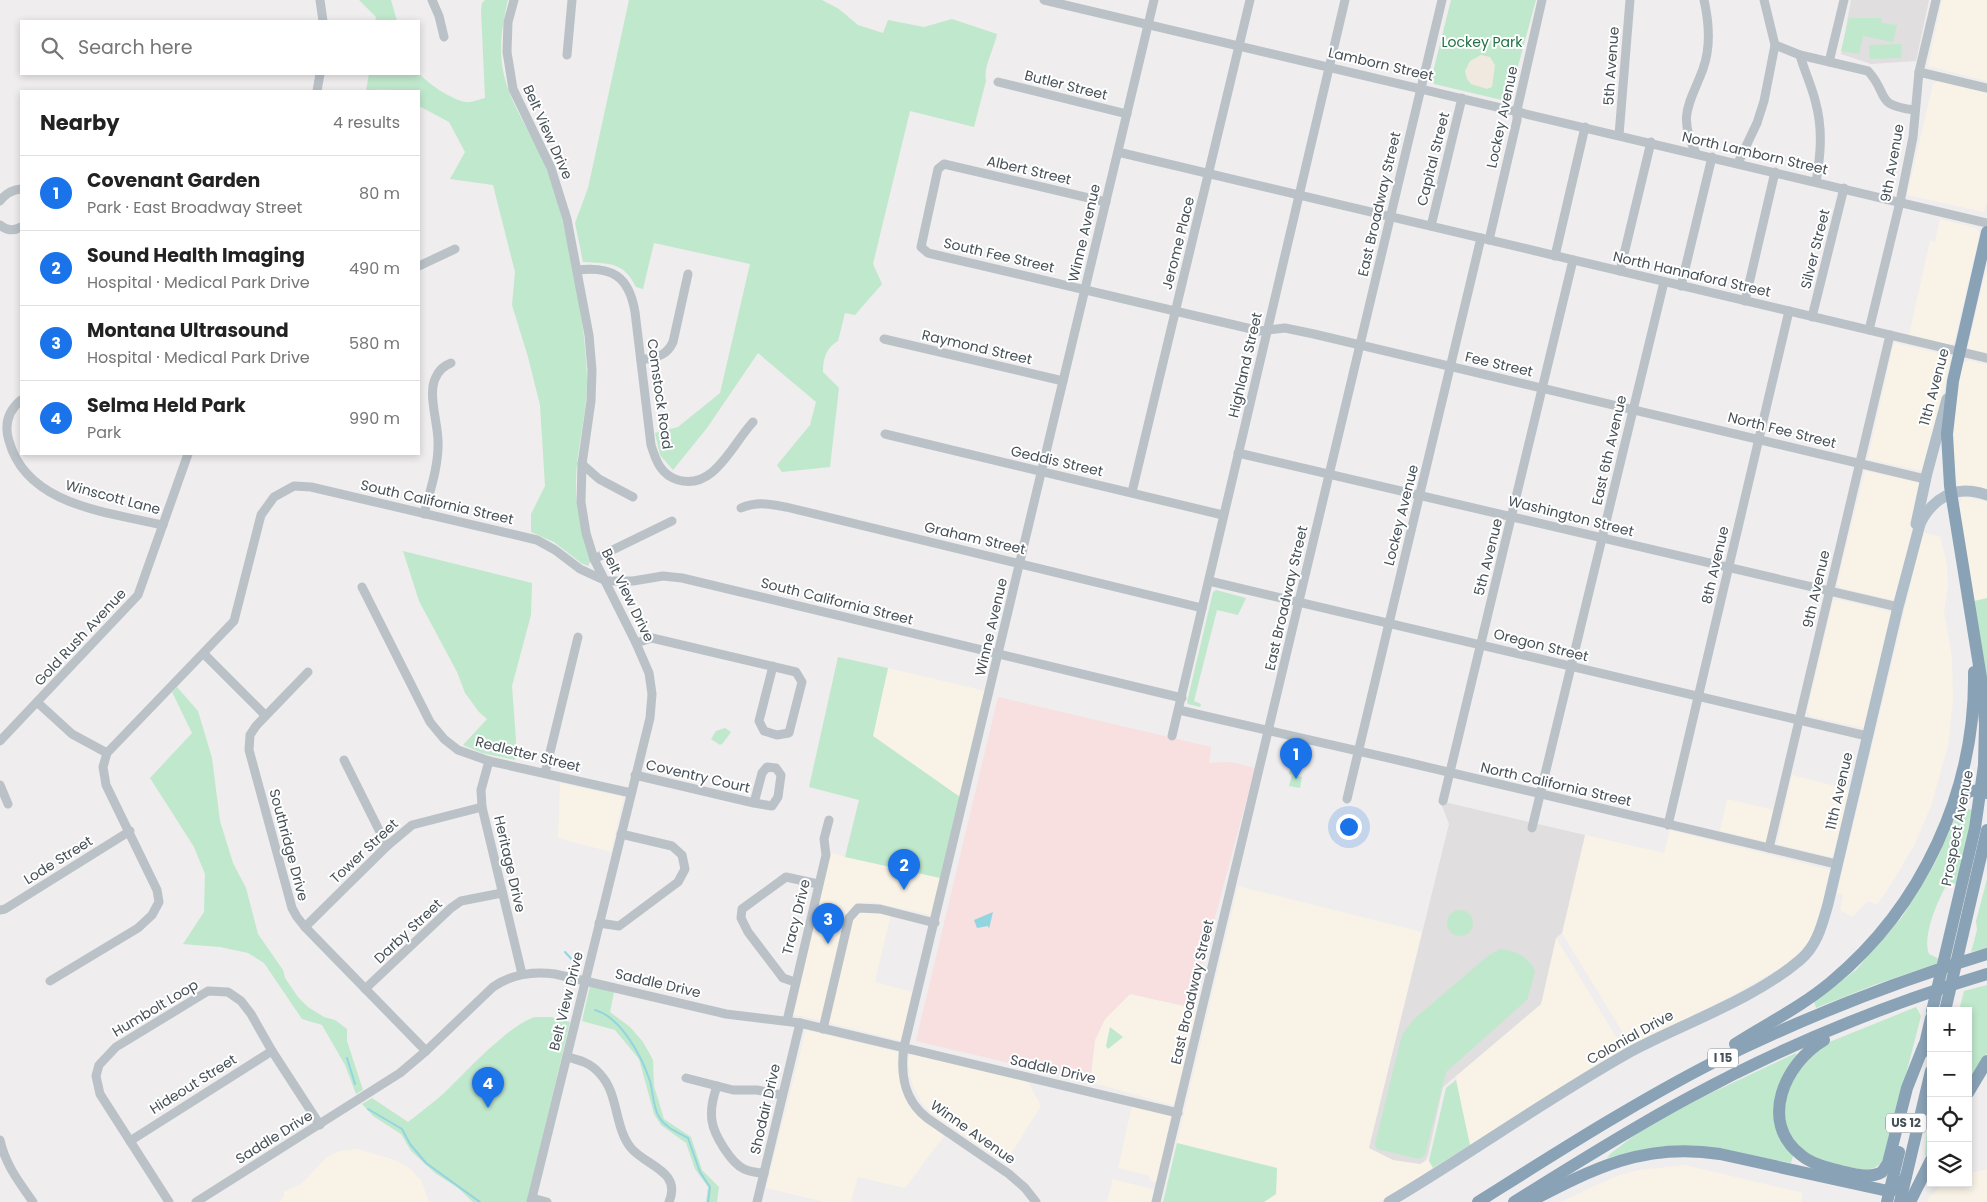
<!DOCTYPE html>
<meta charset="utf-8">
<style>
body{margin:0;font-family:Poppins,sans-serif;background:#f6f6f6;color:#222}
.controls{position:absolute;right:15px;bottom:15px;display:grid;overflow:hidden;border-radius:0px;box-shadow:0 2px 8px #0003}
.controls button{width:45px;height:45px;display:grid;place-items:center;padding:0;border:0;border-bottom:1px solid #e0e0e0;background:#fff;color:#222;font:25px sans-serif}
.you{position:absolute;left:1348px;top:826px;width:18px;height:18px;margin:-12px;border:4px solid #fff;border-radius:50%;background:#1a73e8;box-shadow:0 0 0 8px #1a73e833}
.badge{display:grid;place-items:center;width:32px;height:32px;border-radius:50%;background:#1a73e8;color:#fff;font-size:16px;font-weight:700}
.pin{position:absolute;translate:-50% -41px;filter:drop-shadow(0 1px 2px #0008)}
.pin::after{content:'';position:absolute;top:26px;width:18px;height:15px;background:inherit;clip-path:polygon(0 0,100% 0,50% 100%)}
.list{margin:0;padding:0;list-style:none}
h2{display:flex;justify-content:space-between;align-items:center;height:65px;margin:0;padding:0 20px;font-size:21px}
h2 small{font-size:16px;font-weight:400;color:#767676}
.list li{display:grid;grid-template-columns:32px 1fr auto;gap:15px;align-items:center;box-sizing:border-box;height:75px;padding:0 20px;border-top:1px solid #e0e0e0}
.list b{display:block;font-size:19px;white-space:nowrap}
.list p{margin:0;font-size:16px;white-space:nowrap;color:#767676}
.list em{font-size:16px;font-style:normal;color:#767676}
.icon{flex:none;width:28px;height:28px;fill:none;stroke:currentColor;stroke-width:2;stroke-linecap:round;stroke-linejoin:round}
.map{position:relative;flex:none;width:1987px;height:1202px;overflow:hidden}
.search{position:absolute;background:#fff;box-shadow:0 2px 8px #0003;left:20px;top:20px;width:400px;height:55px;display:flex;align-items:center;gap:12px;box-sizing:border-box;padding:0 18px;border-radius:0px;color:#767676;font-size:19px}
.panel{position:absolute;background:#fff;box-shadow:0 2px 8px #0003;left:20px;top:90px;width:400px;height:365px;border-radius:0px}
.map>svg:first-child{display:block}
</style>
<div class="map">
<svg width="1987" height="1202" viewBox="0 0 1987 1202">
<rect width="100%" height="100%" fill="#efeded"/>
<g fill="#f9f3e7">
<path d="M1942 0H1987V81L1928 66Z"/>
<path d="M1938 81 1987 93V202L1984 212 1907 195 1933 84Z"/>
<path d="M1940 219 1976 228 1980 233 1954 343 1951 345 1909 335 1930 241 1935 242Z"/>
<path d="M1987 265V353L1970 349 1968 346Z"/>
<path d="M1895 343 1951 356 1939 414 1923 471 1868 459 1893 346Z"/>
<path d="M1968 360 1987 365V489L1959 486 1955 477 1952 440 1955 410 1962 364Z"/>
<path d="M1865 471 1920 483 1910 540 1896 597 1893 600 1841 588 1837 584Z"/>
<path d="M1962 497 1987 501V610L1975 609 1959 506Z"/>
<path d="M1923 532 1941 537 1947 567 1948 586 1944 612 1952 657 1953 701 1948 746 1931 806 1915 844 1890 886 1877 905 1868 901 1852 917 1840 910 1843 894 1837 893Z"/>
<path d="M1837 599 1892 612 1864 728 1810 716 1807 712 1833 601Z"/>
<path d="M888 668 985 691 960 797 873 736Z"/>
<path d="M1792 775 1851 790 1834 855 1831 857 1777 844Z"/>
<path d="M560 783 623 797V800L611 852 558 838Z"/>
<path d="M1727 799 1774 810 1767 842 1720 831Z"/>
<path d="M1670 830 1830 870 1819 919 1807 947 1797 956 1785 965 1733 995 1631 1046 1562 933 1585 835 1664 853Z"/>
<path d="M830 853 940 878 931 915 872 902 859 903 850 910 847 914 822 1018 819 1020 791 1014Z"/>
<path d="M1238 886 1422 932 1369 1148 1420 1163 1428 1160 1433 1168 1413 1182 1378 1202H1264L1276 1194 1277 1168 1177 1143Z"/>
<path d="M862 910 891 914 875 982 912 992 902 1039 899 1040 833 1024 829 1021 853 919Z"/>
<path d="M1556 938 1624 1050 1471 1146 1468 1143 1456 1076 1541 1004Z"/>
<path d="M1130 994 1197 1009 1174 1104 1172 1105 1090 1082 1095 1040 1105 1019Z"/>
<path d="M806 1030 898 1052V1070L902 1087 928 1123 944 1136 905 1188 858 1177 851 1202H825L766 1188Z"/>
<path d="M912 1054 1028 1082 1041 1106 1005 1163 931 1113 921 1102 913 1086 910 1075 908 1063 909 1056Z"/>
<path d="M1132 1106 1171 1116 1157 1182 1149 1180 1150 1176 1118 1168Z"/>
<path d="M357 1149 395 1160 411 1169 421 1180 429 1202H278L284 1197V1192L301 1184 327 1157 339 1151Z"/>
<path d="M1685 1165 1803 1193 1801 1202H1560L1617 1176 1639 1170Z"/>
<path d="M1987 1169V1202H1927L1929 1197 1945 1183H1968V1174Z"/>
<path d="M1113 1179 1155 1190 1152 1202H1107Z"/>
</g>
<g fill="#e0dede">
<path d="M1851 0H1929L1916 61 1871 64 1841 54Z"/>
<path d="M1440 801 1585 835 1562 933 1556 938 1541 1004 1443 1087 1428 1155 1425 1161 1420 1164 1393 1160 1369 1148 1449 824Z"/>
</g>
<path fill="#f7e0df" d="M998 697 1211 747 1209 763 1231 762 1255 768 1201 969 1194 1008 1130 994 1105 1019 1095 1040 1090 1082 916 1041Z"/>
<g fill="#c0e8cd">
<path d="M359 0H391L397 21H375L376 17Z"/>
<path d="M485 0H508C502 24 498 51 504 75 511 104 527 127 540 154 549 174 557 196 562 218 573 266 586 329 587 378 588 413 576 448 576 483 575 510 584 535 591 560L588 566 581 563 554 542 531 532V514L545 486 540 405 528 357 512 305 515 272 493 185 450 179 465 152 449 122 419 106V91C401 91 383 88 366 91L369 74H419V72C424 82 454 101 466 102 471 103 480 99 485 98L481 10 482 3Z"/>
<path d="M629 0H822L839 9 858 25 883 33 888 20 924 27 952 19 997 34C994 49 983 68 986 81L974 127 910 111 873 264 882 284 855 315 845 313 838 341C826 348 823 358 823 372L839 388 830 467 782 472 777 465 810 425 816 402 758 353 707 428 673 470 660 455 655 433 678 427 720 393 750 264 654 243 643 289 636 287C623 261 610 264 583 262L575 223 588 188Z"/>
<path d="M1451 0H1536L1509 99 1506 101 1434 84 1432 76Z"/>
<path d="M1849 18H1881L1882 23 1897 25 1893 42 1863 36 1859 54 1841 51Z"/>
<path d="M1902 44 1901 58 1870 59 1869 45Z"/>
<path d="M403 551 532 583 531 615 512 686 516 740 515 760 482 753 463 745 487 719 479 712 465 693 457 672 419 601Z"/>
<path d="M1216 590 1246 598 1238 615 1217 610 1194 701 1201 704 1200 707 1188 704 1187 702 1213 592Z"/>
<path d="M1987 598V707L1974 601Z"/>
<path d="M838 657 888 668 873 736 960 797 940 878 845 857 859 800 809 787Z"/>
<path d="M177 687 198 711 212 758 220 821 233 863 246 888 258 934 283 970 285 978 298 997 308 1007 324 1017 335 1020 347 1029V1041L363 1090 356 1094 345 1065 322 1025 302 1019 264 963 248 953 220 947 183 944 204 912 205 874 194 847 150 778 192 733 172 692Z"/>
<path d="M725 728 731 732 723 743 720 745 711 739 716 731Z"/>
<path d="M1290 767 1299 769 1297 776 1302 777 1300 788 1289 786 1292 775 1289 774Z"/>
<path d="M1960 808 1974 810 1956 884 1948 882C1938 900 1922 935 1929 954L1939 959 1938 963 1874 985 1816 1008 1814 1001 1856 970 1902 917 1934 865Z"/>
<path d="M1987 879V948L1971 952 1977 930 1976 921Z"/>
<circle cx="1460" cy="923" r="13"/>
<path d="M1500 949 1512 951 1523 956 1532 965 1535 972 1527 1000 1446 1072 1425 1155 1419 1159 1377 1149 1375 1144 1402 1035 1413 1020 1489 955Z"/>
<path d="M1987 985V1053L1968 1083V1011H1959L1964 991Z"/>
<path d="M590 986 614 992 610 1012 630 1027 643 1042 653 1060 654 1086 664 1119 691 1137 702 1170 719 1187 717 1202H706L708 1187 695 1169 686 1143 661 1125 654 1114 639 1059 615 1030 582 1021Z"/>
<path d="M1916 1007 1921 1016 1885 1156 1880 1164 1874 1168 1865 1170 1828 1163 1804 1153 1785 1127 1783 1113 1791 1080 1822 1045Z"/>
<path d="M535 1017H551L570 1022 527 1202H473L458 1188 435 1173 411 1151 401 1134 373 1116 362 1104 372 1098 408 1122C420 1113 431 1104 442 1095 464 1074 508 1025 535 1017Z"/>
<path d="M1110 1027 1123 1037 1108 1049 1106 1046Z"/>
<path d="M1796 1053 1797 1056 1777 1097 1794 1153 1791 1163 1745 1154 1620 1155 1607 1158 1610 1154 1648 1125 1707 1095Z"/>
<path d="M1456 1080 1470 1145 1433 1168 1429 1161 1446 1088Z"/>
<path d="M1931 1110V1152L1928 1158 1925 1155 1927 1127Z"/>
<path d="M1177 1143 1277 1168 1276 1194 1264 1202H1163Z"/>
</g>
<path fill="#efe9df" d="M1481 55 1490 57 1495 65 1492 87 1487 89 1471 84 1467 79 1465 71 1470 61Z"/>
<path fill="#92d5e0" d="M993 912 989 929 988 926 977 928 974 920Z"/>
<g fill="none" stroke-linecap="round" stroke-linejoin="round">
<g stroke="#92d5e0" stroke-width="2">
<path d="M565 952 576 964"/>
<path d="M595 1010C621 1017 642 1057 650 1081 653 1092 653 1105 658 1115 664 1127 677 1132 688 1138L700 1172 710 1187 708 1202"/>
<path d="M347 1058 355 1084"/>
<path d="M368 1109 402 1129 410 1144 426 1163 480 1202"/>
</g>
<g stroke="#bac2c8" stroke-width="9">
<path d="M320 0 323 21"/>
<path d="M432 0 439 16 444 37"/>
<path d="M514 0 508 22 507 52 513 89 551 168 567 219 589 335 592 370 591 401 582 464 581 502 586 533 594 559 636 643 649 673 652 694 650 718 531 1202"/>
<path d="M1044 0 1987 223"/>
<path d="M1775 45 1800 55 1868 71C1890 95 1873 105 1915 110"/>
<path d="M567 55 572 0"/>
<path d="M1800 55C1804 70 1811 84 1815 100 1823 128 1821 153 1816 182"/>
<path d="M1829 62 1844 0"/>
<path d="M1919 72 1987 88"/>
<path d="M998 82 1127 114"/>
<path d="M317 91 320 74"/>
<path d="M1619 135 1630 0"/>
<path d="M1118 152 1987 358"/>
<path d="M1696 153C1677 115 1690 104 1703 69 1711 47 1709 22 1704 0"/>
<path d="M1738 163 1757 123 1764 101 1775 45 1764 0"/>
<path d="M0 201C5 194 12 190 21 189"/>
<path d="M1106 202 944 164 938 169 921 247 928 253 1260 331 1285 328 1314 334 1925 479"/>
<path d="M0 225C7 231 14 231 21 227"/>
<path d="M1431 226 1462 98"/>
<path d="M1489 240 1517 120V110L1542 0"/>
<path d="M1555 256 1585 127"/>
<path d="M419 266 455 249"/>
<path d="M577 270C612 266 629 276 635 312L651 445C656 461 661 475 678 480 714 491 733 443 753 422"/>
<path d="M1620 271 1651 142"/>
<path d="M1681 286 1712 157"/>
<path d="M1745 301 1775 172"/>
<path d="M1812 317 1844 188"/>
<path d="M1869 330 1900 202 1913 137 1919 72 1936 0"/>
<path d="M884 339 1063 381"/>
<path d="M641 360C656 357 666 357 673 342L688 274"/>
<path d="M21 400C8 411 4 425 9 441 27 506 108 512 163 525"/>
<path d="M885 434 1223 515"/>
<path d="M1238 453 1898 607"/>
<path d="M582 464 599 479 633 497"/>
<path d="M1132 492 1250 0"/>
<path d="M741 508C757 501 769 504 786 507L1202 608"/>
<path d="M424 514C430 491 439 465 438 441 438 424 428 395 435 379 438 371 443 366 451 363"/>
<path d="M594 559 672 521"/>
<path d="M1209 581 1867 736"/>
<path d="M362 587 430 722 444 739 458 750 489 761 631 793"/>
<path d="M636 643 652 638 796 672 802 682 789 733 777 735 764 731 759 721 773 666"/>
<path d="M204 654 265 715"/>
<path d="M308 672 256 726 250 735 249 750 292 908 297 917 305 927 426 1051"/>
<path d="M37 702 72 734 107 753"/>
<path d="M1179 710 1406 762 1836 864"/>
<path d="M1172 736 1345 0"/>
<path d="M0 741 138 595 188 454"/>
<path d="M344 760 387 846"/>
<path d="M489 761 481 790 482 807 522 974"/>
<path d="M545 773 578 637"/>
<path d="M635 775 754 803 772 806 778 797 781 775 776 768 767 767 762 773 754 803"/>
<path d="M0 785 8 804"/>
<path d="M1347 799 1481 238"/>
<path d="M1443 801 1573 260"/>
<path d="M1668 825 1789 311"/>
<path d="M1532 828 1664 282"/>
<path d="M1769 848 1890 335"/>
<path d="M0 910 5 909 130 831"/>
<path d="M599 923 619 926 678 882 685 869 682 855 672 846 621 834"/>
<path d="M305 927 387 846 412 825 482 807"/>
<path d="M50 981 138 928 152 915 159 902 157 890 106 785 103 767 107 753 234 621 261 515 274 497 294 486 311 487 537 540 555 550 580 569 606 581H633L663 576 682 578 1182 698"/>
<path d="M795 982 783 978 748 932 741 918 742 909 786 877 818 884"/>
<path d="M365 989 451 908 461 901 502 893"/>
<path d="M787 1021 826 855 824 839 829 820"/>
<path d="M823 1029 849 918 858 908 880 909 935 923"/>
<path d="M567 1057C580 1060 591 1063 600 1074 619 1094 614 1127 631 1148 646 1166 682 1171 669 1202"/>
<path d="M686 1078 733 1090H757L782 1095"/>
<path d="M717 1086C713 1097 710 1108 712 1121 714 1135 731 1163 744 1169 750 1172 757 1172 764 1174"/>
<path d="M0 1140C5 1164 19 1182 33 1202"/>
<path d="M130 1141 272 1051"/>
<path d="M532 1198 547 1202"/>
<path d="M169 1202 100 1094 96 1076 99 1065 116 1047 208 991 228 992 241 1001 251 1014 272 1051 320 1125"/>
<path d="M196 1202 400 1073 426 1051 493 987C512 974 533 971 555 974L726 1014 800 1023 1178 1113"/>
<path d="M757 1202 800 1023"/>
<path d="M1036 1202 1025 1188 1009 1174 927 1118C904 1100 900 1075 904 1047L1154 0"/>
<path d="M1156 1202 1442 0"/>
</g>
<g stroke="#b0bec9" stroke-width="11">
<path d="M1916 524 1927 473 1947 399"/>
<path d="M1389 1202C1470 1154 1548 1098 1630 1052 1684 1023 1753 1000 1800 960 1817 946 1822 925 1828 904L1898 607 1920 524C1928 506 1946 490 1967 491 1973 491 1981 493 1987 495"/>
</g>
<g stroke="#8aa2b6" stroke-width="12">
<path d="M1957 809C1966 790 1967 788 1987 793"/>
<path d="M1932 1011 1975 828 1984 765 1985 724 1982 684 1950 486 1947 434 1953 381 1987 232"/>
<path d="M1945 1011 1987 830"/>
<path d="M1824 1040C1785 1063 1758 1122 1801 1155 1813 1165 1829 1168 1844 1172 1856 1174 1870 1179 1882 1172L1888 1163 1907 1088 1924 1045"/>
<path d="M1735 1044C1768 1023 1801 1007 1831 982 1922 907 1976 790 1974 672"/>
<path d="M1923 1052 1931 1018"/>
<path d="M1968 1093 1987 1061"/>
<path d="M1478 1202C1556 1153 1634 1103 1716 1061 1803 1018 1894 982 1987 954"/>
<path d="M1514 1202C1572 1166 1630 1129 1690 1097 1784 1046 1884 1005 1987 974"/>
<path d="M1529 1202C1594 1168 1645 1142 1720 1154L1888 1191C1897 1190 1903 1185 1906 1176"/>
<path d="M1887 1202 1899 1152"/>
<path d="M1900 1202 1931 1071"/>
<path d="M1910 1202 1931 1160"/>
</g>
</g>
<g text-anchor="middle" stroke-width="4" stroke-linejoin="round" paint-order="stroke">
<g fill="#fff" stroke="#7e858a" stroke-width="1">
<rect x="1708" y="1048.5" width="30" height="19" rx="4"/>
<rect x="1886" y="1113.5" width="40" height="19" rx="4"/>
</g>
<g font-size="12" font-weight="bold" fill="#475158">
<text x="1723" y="1062">I 15</text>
<text x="1906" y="1127">US 12</text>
</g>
<g font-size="14" fill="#217043" stroke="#fff">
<text x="1482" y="47">Lockey Park</text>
</g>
<g font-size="14" fill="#475158" stroke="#fff">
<text transform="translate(1381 64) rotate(13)" y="5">Lamborn Street</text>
<text transform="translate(1611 66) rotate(-86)" y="5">5th Avenue</text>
<text transform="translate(1066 85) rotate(14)" y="5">Butler Street</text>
<text transform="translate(1502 117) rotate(-78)" y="5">Lockey Avenue</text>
<text transform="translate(548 132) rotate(66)" y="5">Belt View Drive</text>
<text transform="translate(1755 153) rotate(13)" y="5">North Lamborn Street</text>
<text transform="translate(1433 159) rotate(-76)" y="5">Capital Street</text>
<text transform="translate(1892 163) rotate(-80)" y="5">9th Avenue</text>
<text transform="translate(1029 170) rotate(13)" y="5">Albert Street</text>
<text transform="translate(1379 204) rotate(-77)" y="5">East Broadway Street</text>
<text transform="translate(1084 233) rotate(-77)" y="5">Winne Avenue</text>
<text transform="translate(1178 243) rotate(-76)" y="5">Jerome Place</text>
<text transform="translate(1815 249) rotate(-76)" y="5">Silver Street</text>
<text transform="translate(999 255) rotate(13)" y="5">South Fee Street</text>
<text transform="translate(1692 274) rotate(13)" y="5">North Hannaford Street</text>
<text transform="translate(977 347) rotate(13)" y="5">Raymond Street</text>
<text transform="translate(1499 364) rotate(13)" y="5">Fee Street</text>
<text transform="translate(1245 365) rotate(-77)" y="5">Highland Street</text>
<text transform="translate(1934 387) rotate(-75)" y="5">11th Avenue</text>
<text transform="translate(660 394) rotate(82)" y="5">Comstock Road</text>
<text transform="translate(1782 430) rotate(14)" y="5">North Fee Street</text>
<text transform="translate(1609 450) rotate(-77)" y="5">East 6th Avenue</text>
<text transform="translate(1057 461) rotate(13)" y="5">Geddis Street</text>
<text transform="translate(113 497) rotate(15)" y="5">Winscott Lane</text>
<text transform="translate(437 502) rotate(13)" y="5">South California Street</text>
<text transform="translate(1401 515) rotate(-76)" y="5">Lockey Avenue</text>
<text transform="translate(1571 516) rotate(14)" y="5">Washington Street</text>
<text transform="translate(975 538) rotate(13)" y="5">Graham Street</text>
<text transform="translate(1488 557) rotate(-76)" y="5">5th Avenue</text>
<text transform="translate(1715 565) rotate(-77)" y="5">8th Avenue</text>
<text transform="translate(1816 589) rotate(-77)" y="5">9th Avenue</text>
<text transform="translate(628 595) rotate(64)" y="5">Belt View Drive</text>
<text transform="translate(1286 598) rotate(-77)" y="5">East Broadway Street</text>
<text transform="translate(837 601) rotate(14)" y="5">South California Street</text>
<text transform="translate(991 627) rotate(-77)" y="5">Winne Avenue</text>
<text transform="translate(80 637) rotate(-47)" y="5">Gold Rush Avenue</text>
<text transform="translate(1541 645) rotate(14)" y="5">Oregon Street</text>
<text transform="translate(528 754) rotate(14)" y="5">Redletter Street</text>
<text transform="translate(698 776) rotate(13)" y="5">Coventry Court</text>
<text transform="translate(1556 784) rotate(13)" y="5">North California Street</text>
<text transform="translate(1839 791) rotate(-77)" y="5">11th Avenue</text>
<text transform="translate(1957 828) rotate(-79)" y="5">Prospect Avenue</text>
<text transform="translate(289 845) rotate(75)" y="5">Southridge Drive</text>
<text transform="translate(364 851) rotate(-43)" y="5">Tower Street</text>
<text transform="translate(58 860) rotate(-32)" y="5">Lode Street</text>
<text transform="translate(510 864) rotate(77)" y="5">Heritage Drive</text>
<text transform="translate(796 917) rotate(-76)" y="5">Tracy Drive</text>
<text transform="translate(408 931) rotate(-43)" y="5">Darby Street</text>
<text transform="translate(658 983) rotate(13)" y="5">Saddle Drive</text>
<text transform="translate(1192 992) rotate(-77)" y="5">East Broadway Street</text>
<text transform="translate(566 1001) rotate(-76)" y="5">Belt View Drive</text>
<text transform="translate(155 1008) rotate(-31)" y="5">Humbolt Loop</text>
<text transform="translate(1630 1037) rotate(-29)" y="5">Colonial Drive</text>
<text transform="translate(1053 1069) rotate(13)" y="5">Saddle Drive</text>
<text transform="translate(193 1084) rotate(-32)" y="5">Hideout Street</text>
<text transform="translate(765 1109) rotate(-77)" y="5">Shodair Drive</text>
<text transform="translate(973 1132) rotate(35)" y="5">Winne Avenue</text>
<text transform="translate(274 1137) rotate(-32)" y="5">Saddle Drive</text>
</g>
</g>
</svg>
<div class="controls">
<button>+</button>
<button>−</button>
<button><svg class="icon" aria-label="locate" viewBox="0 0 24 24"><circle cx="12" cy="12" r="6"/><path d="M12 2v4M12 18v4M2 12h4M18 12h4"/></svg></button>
<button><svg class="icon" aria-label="layers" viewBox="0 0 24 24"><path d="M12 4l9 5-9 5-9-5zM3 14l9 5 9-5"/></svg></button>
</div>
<div class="you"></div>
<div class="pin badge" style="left:1296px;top:779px">1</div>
<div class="pin badge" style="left:904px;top:890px">2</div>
<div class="pin badge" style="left:828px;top:944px">3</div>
<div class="pin badge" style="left:488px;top:1108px">4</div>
<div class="search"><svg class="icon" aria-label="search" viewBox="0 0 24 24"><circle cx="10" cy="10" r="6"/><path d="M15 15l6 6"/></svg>Search here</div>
<section class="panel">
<h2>Nearby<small>4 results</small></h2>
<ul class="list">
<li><span class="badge">1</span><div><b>Covenant Garden</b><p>Park · East Broadway Street</p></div><em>80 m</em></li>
<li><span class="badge">2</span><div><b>Sound Health Imaging</b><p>Hospital · Medical Park Drive</p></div><em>490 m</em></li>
<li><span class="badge">3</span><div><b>Montana Ultrasound</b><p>Hospital · Medical Park Drive</p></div><em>580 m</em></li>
<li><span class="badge">4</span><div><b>Selma Held Park</b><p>Park</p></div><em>990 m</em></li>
</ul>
</section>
</div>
